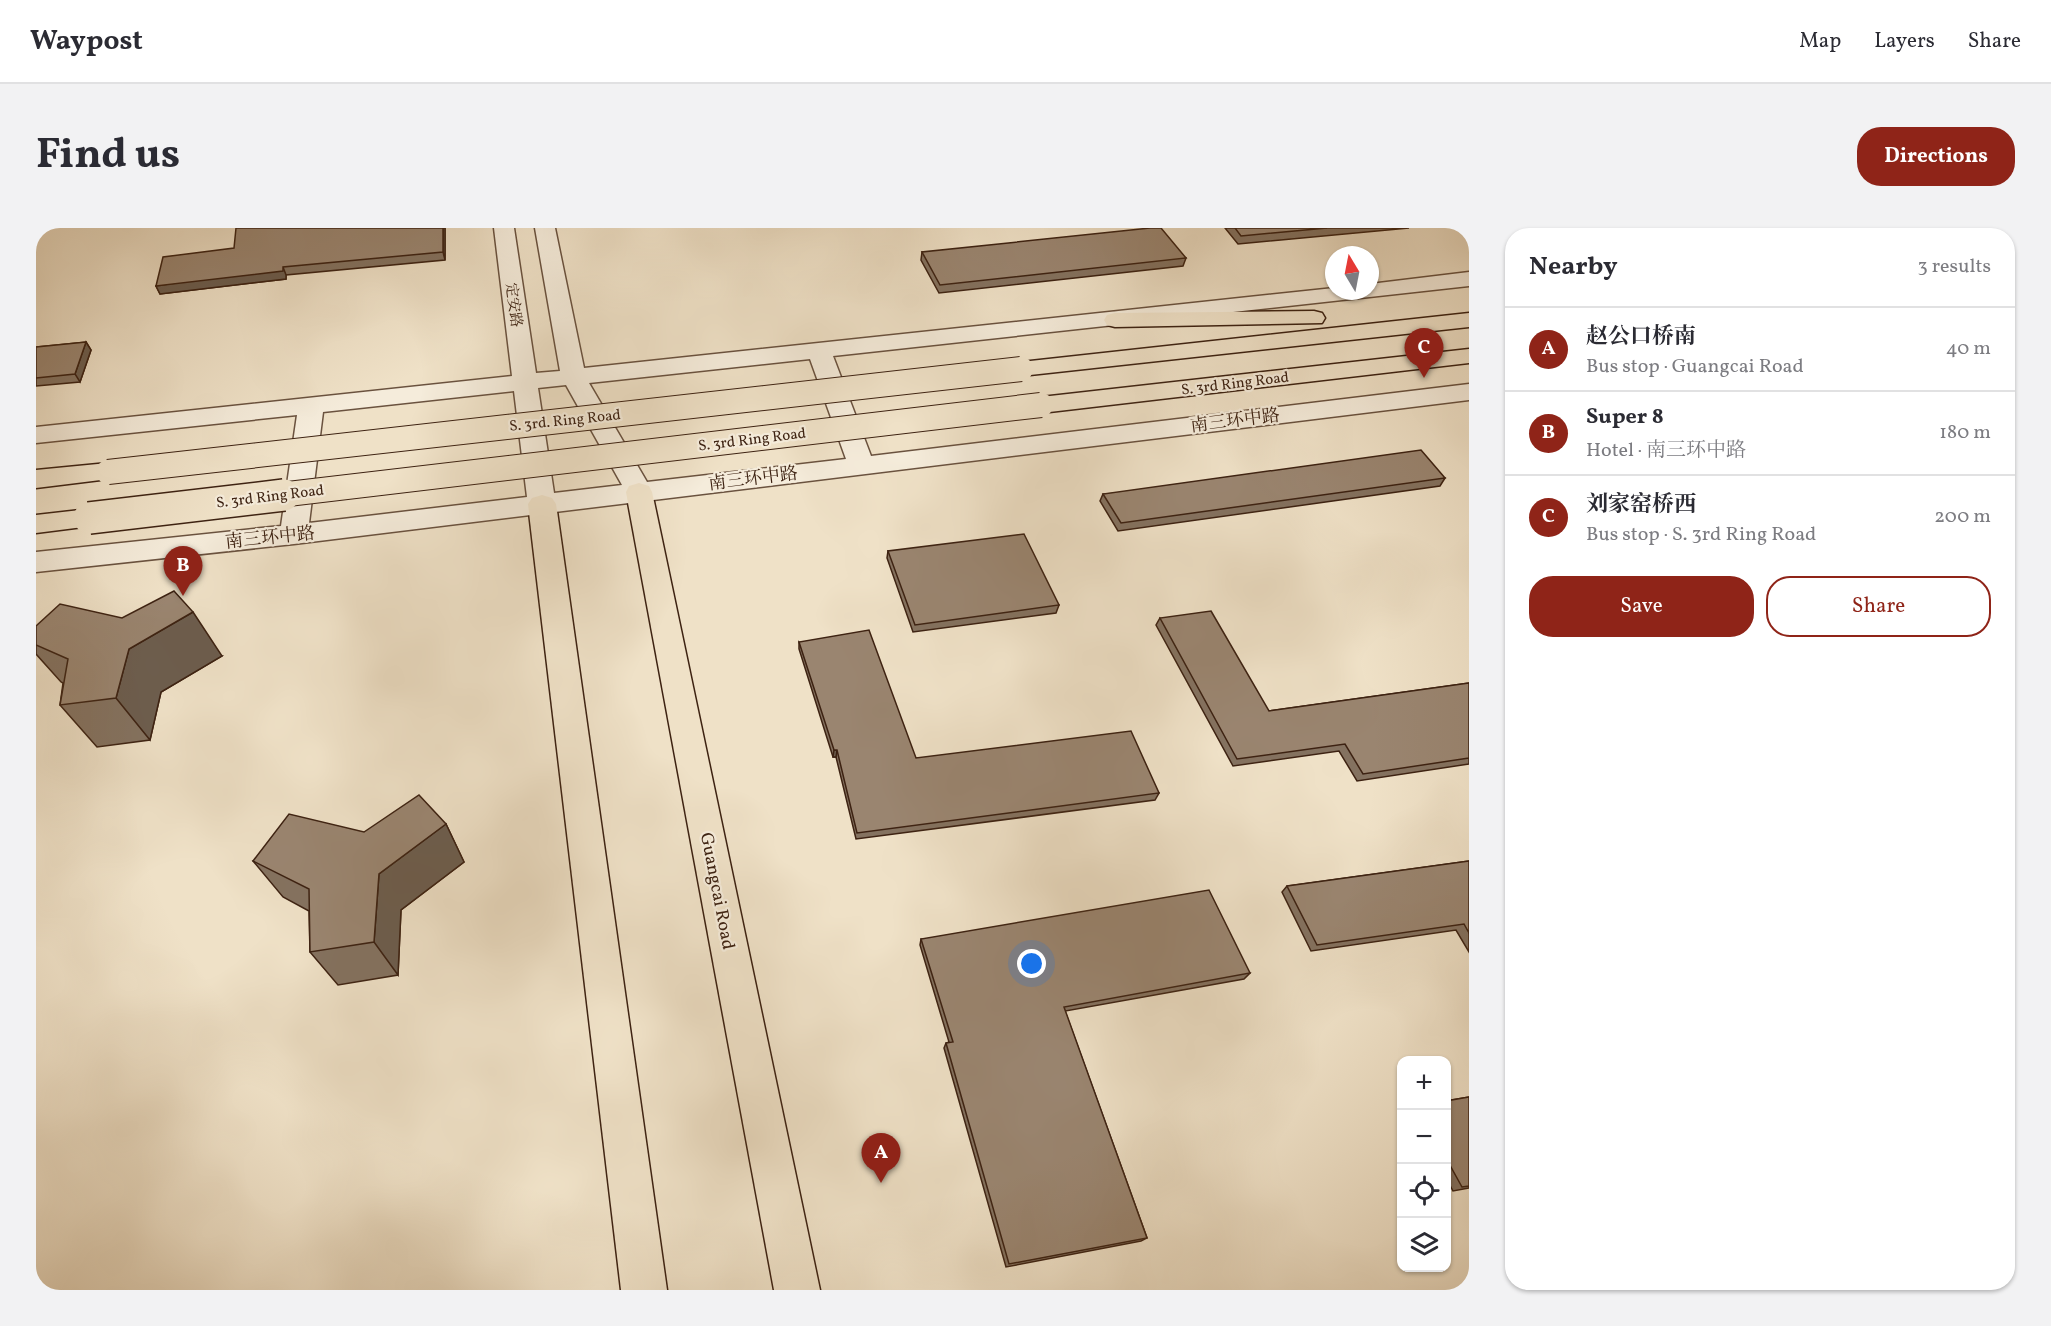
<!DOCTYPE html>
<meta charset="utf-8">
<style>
body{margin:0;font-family:Vollkorn,"Noto Serif SC",serif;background:#f2f2f3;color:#2b2b33}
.controls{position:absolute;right:18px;bottom:18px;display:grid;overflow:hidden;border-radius:12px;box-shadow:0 2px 4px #0004}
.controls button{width:54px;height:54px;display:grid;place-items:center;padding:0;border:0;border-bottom:2px solid #e1e1e2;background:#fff;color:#2b2b33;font:30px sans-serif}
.compass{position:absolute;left:1289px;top:18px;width:54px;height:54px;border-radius:50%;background:#fff;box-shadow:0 2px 4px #0004;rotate:350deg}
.you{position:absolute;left:996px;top:736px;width:21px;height:21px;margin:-15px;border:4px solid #fff;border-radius:50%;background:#1a73e8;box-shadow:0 0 0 9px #1a73e833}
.badge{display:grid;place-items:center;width:39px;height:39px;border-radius:50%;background:#8f2418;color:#fff;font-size:20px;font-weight:700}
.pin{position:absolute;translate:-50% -50px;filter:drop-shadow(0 2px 3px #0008)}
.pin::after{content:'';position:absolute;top:32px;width:21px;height:18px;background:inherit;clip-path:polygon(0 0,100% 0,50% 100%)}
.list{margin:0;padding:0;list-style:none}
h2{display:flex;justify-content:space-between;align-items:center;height:78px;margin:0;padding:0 24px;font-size:26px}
h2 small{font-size:20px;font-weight:400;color:#7c7c81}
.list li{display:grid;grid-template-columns:39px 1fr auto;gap:18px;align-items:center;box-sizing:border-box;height:84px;padding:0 24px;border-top:2px solid #e1e1e2}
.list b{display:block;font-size:22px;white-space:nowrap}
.list p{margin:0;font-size:20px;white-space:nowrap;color:#7c7c81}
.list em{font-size:20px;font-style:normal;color:#7c7c81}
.actions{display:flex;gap:12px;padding:18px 24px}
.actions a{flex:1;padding:14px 0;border:2px solid #8f2418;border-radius:24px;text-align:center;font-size:21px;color:#8f2418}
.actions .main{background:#8f2418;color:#fff}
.icon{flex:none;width:33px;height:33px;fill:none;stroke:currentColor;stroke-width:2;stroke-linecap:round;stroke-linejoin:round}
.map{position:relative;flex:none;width:1433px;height:1062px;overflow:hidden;border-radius:24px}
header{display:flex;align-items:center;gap:36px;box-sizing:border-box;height:84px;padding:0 30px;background:#fff;border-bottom:2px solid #e1e1e2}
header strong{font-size:28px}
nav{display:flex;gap:33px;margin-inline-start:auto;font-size:21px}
.intro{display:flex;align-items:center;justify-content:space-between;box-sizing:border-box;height:144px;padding:0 36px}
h1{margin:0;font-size:42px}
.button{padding:15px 27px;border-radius:24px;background:#8f2418;color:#fff;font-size:21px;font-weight:700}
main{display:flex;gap:36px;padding:0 36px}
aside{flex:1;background:#fff;border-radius:24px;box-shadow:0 2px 4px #0004}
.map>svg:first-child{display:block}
</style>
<header>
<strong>Waypost</strong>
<nav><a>Map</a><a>Layers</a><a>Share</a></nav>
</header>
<div class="intro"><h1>Find us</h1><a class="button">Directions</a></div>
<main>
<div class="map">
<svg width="1433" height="1062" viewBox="0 0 1433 1062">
<rect width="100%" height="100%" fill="#efe1c7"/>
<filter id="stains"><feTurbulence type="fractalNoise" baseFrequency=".00333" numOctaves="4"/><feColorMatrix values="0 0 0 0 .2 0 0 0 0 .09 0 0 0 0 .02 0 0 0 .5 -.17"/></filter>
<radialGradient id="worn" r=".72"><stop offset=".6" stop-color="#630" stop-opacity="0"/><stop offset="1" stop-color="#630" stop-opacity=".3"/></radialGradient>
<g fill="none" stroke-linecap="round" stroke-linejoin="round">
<defs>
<path id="minor" d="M458 0H478L500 145 524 143 499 0H519L548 140 1298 60V63H1334V56L1433 44V58L797 128 835 228 1433 156V172L258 316 0 344V324L245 298 261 187 0 215V199L476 148ZM774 131 810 231 611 254 553 155ZM530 157 586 257 518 265 502 160ZM478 163 491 269 273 295 287 184Z"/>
<g id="major">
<path d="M603 255 613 258 616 264 784 1062H738L590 264 593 258Z"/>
<path d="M506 267 516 270 520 276 631 1062H585L492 276 496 270Z"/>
</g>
<g id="highway">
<path d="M1278 83 1286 85 1289 90 1286 95 1079 99 1071 97 1068 92 1071 87 1079 85Z"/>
<path d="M1433 85V99L985 148 976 146 973 141 976 136 985 134Z"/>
<path d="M1433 121V135L1005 185 996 182 993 177 996 172 1005 169Z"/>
<path d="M72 235 81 238 85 244 81 250 0 260V242Z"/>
<path d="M53 281 63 283 67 290 63 297 0 305V287Z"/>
</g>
</defs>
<use href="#minor" stroke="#6a523f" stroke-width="3"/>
<use href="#major" stroke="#3d2212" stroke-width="3"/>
<use href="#highway" stroke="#3d2212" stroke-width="3"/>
<use href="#minor" fill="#f5ecdb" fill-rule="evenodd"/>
<use href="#major" fill="#efe1c7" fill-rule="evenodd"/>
<use href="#highway" fill="#efe1c7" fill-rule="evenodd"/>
<defs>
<g id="highway-bridge-far1">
<path d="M72 244 985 141"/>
<path d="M235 268 1005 177"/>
</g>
<path id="highway-bridge" d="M53 290 248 267"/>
</defs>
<use href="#highway-bridge-far1" stroke="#3d2212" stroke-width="26" stroke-linecap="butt"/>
<use href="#highway-bridge" stroke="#3d2212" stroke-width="34" stroke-linecap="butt"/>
<use href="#highway-bridge-far1" stroke="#efe1c7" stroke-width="24"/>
<use href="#highway-bridge" stroke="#efe1c7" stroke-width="31"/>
</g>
<g fill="#847260" stroke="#3d2212" stroke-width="1.5">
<path d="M409 0V32L250 47V51L124 66 120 58Z"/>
<path d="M1189 0H1373L1202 16Z"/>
<path d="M886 24 1150 30 1147 38 903 65 885 32Z"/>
<path d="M50 114 55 122 44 154 0 158V119Z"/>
<path d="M1409 250 1404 258 1082 303 1064 273 1067 266Z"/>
<path d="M852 323 1023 377 1020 385 877 404 851 330Z"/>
<path d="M1124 390 1233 483 1433 455V536L1321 553 1303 523 1197 538 1120 397Z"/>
<path d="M0 398 186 428 125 464 114 512 61 519 24 477 27 455 25 454 0 426Z"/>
<path d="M763 414 880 530 1123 565 1119 572 820 611 800 529H797L763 421Z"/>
<path d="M410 596 428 634 365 682 362 747 302 757 274 724 273 683 247 669 217 633Z"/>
<path d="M1433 633V724L1420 702 1275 723 1246 664 1251 658Z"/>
<path d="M885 711 1214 745 1208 751 1029 783 1111 1010 1105 1013 970 1039 908 820 910 815 913 814 884 717Z"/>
<path d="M1433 869V960L1417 963 1410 950V873Z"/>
</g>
<g fill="#6c5d4e" stroke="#3d2212" stroke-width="1.5">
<path d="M407 0H409V32L407 24Z"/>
<path d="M247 39 250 47V51L124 66 120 58Z"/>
<path d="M50 114 55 122 44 154 39 146Z"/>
<path d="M157 384 186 428 125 464 114 512 80 470 93 421Z"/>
<path d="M798 522H801L800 529H797Z"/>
<path d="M410 596 428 634 365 682 362 747 338 714 343 646Z"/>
</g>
<g fill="#9a8570" stroke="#3d2212" stroke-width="1.5">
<path d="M200 0H407V24L247 39V43L120 58 127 29 198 20Z"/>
<path d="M1114 0H1125L1150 30 904 57 886 24Z"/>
<path d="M1199 0H1291L1205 8Z"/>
<path d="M50 114 39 146 0 150V119Z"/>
<path d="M1385 222 1409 250 1085 295 1067 266Z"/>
<path d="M988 306 1023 377 879 397 852 323Z"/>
<path d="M138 363 157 384 93 421 80 470 24 477 32 431 0 417V398L24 376 86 390Z"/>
<path d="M1175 383 1233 483 1433 455V530L1327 546 1309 516 1201 531 1124 390Z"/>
<path d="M833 402 880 530 1095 503 1123 565 821 605 801 522H798L763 414Z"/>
<path d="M383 567 410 596 343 646 338 714 274 724 273 661 217 633 253 586 328 604Z"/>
<path d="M1433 633V705L1428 696 1281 717 1251 658Z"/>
<path d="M1173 662 1214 745 1028 779 1111 1010 973 1036 910 815 917 814 885 711Z"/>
<path d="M1433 869V958L1426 959 1410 930V873Z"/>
</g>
<g text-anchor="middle" stroke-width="4.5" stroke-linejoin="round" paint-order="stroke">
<g font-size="15" fill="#3d2212" stroke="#f5ecdb">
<text transform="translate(478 77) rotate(82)" y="5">定安路</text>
<text transform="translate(1199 155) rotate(-7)" y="5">S. 3rd Ring Road</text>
<text transform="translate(529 192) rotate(-6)" y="5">S. 3rd. Ring Road</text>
<text transform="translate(716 211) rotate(-7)" y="5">S. 3rd Ring Road</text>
<text transform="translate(234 268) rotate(-7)" y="5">S. 3rd Ring Road</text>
</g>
<g font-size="18" fill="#3d2212" stroke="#f5ecdb">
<text transform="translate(1199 192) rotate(-7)" y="6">南三环中路</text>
<text transform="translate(717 250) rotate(-7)" y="6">南三环中路</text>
<text transform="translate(234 309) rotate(-6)" y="6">南三环中路</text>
<text transform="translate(682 663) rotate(79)" y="6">Guangcai Road</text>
</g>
</g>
<rect width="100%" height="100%" filter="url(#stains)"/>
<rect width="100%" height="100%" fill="url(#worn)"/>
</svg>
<div class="controls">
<button>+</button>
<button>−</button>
<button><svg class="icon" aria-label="locate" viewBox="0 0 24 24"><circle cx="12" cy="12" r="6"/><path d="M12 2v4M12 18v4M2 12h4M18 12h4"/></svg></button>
<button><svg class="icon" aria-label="layers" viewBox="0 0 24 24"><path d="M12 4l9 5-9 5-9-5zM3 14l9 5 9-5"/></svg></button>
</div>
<svg class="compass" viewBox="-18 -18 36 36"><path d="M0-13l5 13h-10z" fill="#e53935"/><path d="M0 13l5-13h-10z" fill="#7c7c81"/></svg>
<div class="you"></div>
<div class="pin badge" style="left:845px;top:955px">A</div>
<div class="pin badge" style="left:147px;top:368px">B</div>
<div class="pin badge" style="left:1388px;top:150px">C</div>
</div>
<aside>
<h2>Nearby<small>3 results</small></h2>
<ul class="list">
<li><span class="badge">A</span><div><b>赵公口桥南</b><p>Bus stop · Guangcai Road</p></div><em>40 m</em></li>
<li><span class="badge">B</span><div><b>Super 8</b><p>Hotel · 南三环中路</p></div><em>180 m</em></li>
<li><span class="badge">C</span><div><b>刘家窑桥西</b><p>Bus stop · S. 3rd Ring Road</p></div><em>200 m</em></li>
</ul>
<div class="actions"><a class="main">Save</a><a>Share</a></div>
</aside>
</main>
